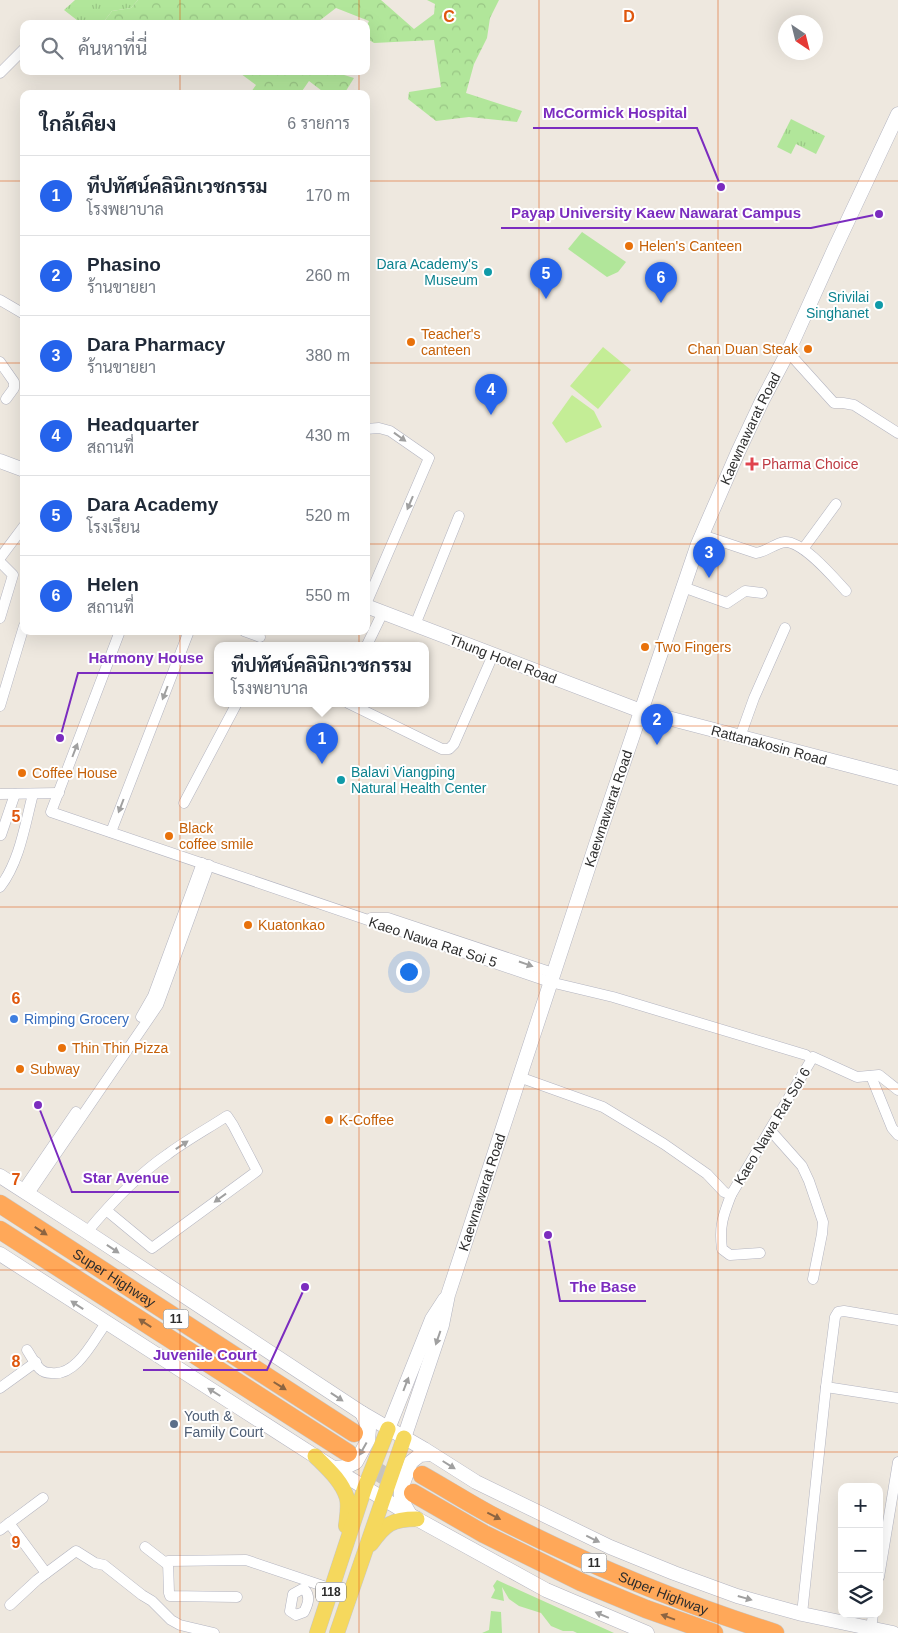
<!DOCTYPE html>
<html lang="th">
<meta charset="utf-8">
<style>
body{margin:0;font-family:Helvetica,Sarabun,sans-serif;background:#f6f6f7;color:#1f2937}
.controls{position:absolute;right:15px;bottom:15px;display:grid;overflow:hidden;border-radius:10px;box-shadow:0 5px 20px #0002}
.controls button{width:45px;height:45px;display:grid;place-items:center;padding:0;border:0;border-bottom:1px solid #e0e1e3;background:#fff;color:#1f2937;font:25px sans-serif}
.compass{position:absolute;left:778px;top:15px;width:45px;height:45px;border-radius:50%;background:#fff;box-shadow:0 5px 20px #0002;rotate:145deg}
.you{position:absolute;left:408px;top:971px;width:18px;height:18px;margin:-12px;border:4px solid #fff;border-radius:50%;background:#1a73e8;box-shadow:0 0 0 8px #1a73e833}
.badge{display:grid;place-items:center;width:32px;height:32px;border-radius:50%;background:#2563eb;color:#fff;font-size:16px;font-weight:700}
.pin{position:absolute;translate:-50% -41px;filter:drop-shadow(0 1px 2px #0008)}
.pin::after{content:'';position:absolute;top:26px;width:18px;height:15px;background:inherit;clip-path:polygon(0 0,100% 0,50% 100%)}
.popup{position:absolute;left:214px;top:642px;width:215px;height:65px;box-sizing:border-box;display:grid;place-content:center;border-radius:10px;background:#fff;filter:drop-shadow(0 1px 4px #0005);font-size:16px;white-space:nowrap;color:#747a83}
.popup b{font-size:19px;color:#1f2937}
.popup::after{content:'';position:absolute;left:50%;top:100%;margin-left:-10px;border:10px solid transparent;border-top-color:#fff}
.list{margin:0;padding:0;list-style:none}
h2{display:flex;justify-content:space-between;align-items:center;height:65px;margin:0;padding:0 20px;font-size:21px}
h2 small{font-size:16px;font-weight:400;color:#747a83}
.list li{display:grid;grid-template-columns:32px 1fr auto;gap:15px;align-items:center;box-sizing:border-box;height:80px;padding:0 20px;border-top:1px solid #e0e1e3}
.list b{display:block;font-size:19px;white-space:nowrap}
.list p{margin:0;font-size:16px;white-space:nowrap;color:#747a83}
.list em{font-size:16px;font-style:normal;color:#747a83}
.icon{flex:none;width:28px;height:28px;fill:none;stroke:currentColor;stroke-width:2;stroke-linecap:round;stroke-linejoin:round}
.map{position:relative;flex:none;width:898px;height:1633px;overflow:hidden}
.search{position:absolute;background:#fff;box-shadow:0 5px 20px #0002;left:20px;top:20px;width:350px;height:55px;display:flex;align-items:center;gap:12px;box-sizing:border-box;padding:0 18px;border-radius:10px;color:#747a83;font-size:19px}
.panel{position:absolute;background:#fff;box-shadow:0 5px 20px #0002;left:20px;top:90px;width:350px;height:545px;border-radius:10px}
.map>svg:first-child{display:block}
</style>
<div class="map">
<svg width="898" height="1633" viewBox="0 0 898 1633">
<defs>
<pattern id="grass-tufts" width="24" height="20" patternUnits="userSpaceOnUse" patternTransform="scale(1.25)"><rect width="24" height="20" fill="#b1e69a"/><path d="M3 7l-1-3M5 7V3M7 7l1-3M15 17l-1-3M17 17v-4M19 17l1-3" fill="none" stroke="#99c685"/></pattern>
<pattern id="forest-crowns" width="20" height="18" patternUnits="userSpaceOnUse" patternTransform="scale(1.25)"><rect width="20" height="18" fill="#b1e69a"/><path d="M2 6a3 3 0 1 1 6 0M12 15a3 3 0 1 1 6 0" fill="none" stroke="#99c685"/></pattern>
</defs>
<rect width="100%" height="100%" fill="#eee8df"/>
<g fill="url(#grass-tufts)">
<path d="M75 0H138L131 8 112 11 102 24H82L64 10Z"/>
<path d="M791 119 825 136 816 154 796 144 791 154 777 147Z"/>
</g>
<g fill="url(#forest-crowns)">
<path d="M138 0H381L414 29 434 14 435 4 427 0H499L490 18 487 38 474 64 466 93 522 111 517 122 469 117 436 121 408 99 409 92 441 87 434 40 374 43 366 38V27L369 21 336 8 319 21V24H102L112 11 131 8Z"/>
<path d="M237 71H331L354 78 344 94H326L309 81 300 94H254L251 92 256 85Z"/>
</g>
<g fill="#b1e69a">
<path d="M582 232 626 262 618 272 607 277 568 249Z"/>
<path d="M497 1580 614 1633H577L573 1631H563L551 1626 541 1613 519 1606 509 1599 502 1587 504 1601 491 1598 495 1590 493 1586Z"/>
<path d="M491 1611 501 1612 502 1633H482L489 1630Z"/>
</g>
<g fill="#c4ed96">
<path d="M603 347 631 370 598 409 570 386Z"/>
<path d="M572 395 594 411 602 427 566 443 552 423Z"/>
</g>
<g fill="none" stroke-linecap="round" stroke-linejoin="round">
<path stroke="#c7c3bb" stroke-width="18" stroke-dasharray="18 9" stroke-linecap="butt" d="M348 1453 402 1487"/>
<defs>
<g id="street">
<path d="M0 73 24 49"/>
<path d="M0 300 24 314"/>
<path d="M788 352 834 403H843L854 405 898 433"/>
<path d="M0 362 14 382V388L6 399"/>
<path d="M366 429 379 428 390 431 429 458 366 604"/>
<path d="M702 535 756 553C766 552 775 543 785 542 803 541 834 578 846 591"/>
<path d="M803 549 836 504"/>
<path d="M0 558 24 526"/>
<path d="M0 562 13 575 0 618"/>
<path d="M683 587 727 603 745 591 762 593"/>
<path d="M415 625 459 516"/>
<path d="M120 631 51 812 550 982 613 997 806 1055"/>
<path d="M244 631 260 637"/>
<path d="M367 645 383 612"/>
<path d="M348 703 442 749H449L454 744 493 655"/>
<path d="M0 706 24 626"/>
<path d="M740 737 754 698 785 628"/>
<path d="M0 794 59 793"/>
<path d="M184 803 237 703"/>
<path d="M111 832 189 631"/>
<path d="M1 835 15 794"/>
<path d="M0 887C20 861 25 824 33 794"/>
<path d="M371 918H388L553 973"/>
<path d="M141 1017 153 996 202 863"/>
<path d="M871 1076 892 1128 898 1135"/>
<path d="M519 1077 603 1107 664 1144 707 1174 724 1192 731 1195 813 1057 857 1077 879 1075 898 1090"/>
<path d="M770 1130 802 1166 809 1181 823 1222 822 1234 813 1279"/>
<path d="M22 1191 76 1112"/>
<path d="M28 1195 158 1005 209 865"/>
<path d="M731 1195C723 1216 719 1226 722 1249L730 1255 760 1253"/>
<path d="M87 1232C111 1203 137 1175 168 1154 187 1140 207 1129 227 1116L233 1125 257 1171 152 1248 106 1210"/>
<path d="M27 1350C31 1356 35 1364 40 1369 43 1372 48 1373 51 1373 76 1377 93 1341 106 1323"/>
<path d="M826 1387 898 1398"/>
<path d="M0 1388 36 1362"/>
<path d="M9 1523 46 1573"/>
<path d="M0 1530 43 1498"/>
<path d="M145 1547 167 1564"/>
<path d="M879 1577 898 1462"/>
<path d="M302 1589H304C311 1596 308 1604 304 1612L296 1615 290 1611 293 1594Z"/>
<path d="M237 1597 170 1596 169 1593 168 1561 246 1560 332 1589"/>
<path d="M10 1605 37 1580 76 1551 95 1563 104 1565 142 1595 152 1601 171 1620 180 1625 214 1633"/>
<path d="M802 1614 826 1387 835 1317 838 1312 844 1311 898 1320"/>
<path d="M871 1629 873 1614"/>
</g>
<g id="secondary">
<path d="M0 461 24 470"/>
<path d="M366 606 641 711 898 778"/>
<path d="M0 1176 84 1230 362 1413 424 1449 476 1482 610 1547 674 1573 737 1596 802 1614 893 1633"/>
<path d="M0 1254 349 1478 417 1519 546 1590 647 1633"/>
<path d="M388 1429 432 1319 445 1299"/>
<path id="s1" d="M404 1438 442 1325 448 1295 601 829 698 544 738 452 762 401 788 352 834 250 898 114"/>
<path d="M334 1468 346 1467 356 1462 368 1440 369 1429 362 1413"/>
<path d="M409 1513 401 1499V1489L411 1462 420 1455 430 1454"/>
</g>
<g id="primary">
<path d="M315 1456C327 1468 342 1481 347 1498 349 1507 347 1517 346 1526"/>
<path d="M371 1544C385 1524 392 1519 417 1519"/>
<path d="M317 1633 365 1487 388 1429"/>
<path d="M337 1633 404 1438"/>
</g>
<g id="highway">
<path id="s2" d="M0 1204 354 1433"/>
<path d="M0 1230 348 1453"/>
<path id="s3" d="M422 1475C445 1488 467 1502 491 1515 582 1562 677 1602 775 1633"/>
<path d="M413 1493 484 1534 581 1582 646 1609 714 1633"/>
</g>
</defs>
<use href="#street" stroke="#b3b4c0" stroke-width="11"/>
<use href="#secondary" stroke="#b3b4c0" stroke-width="15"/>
<use href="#primary" stroke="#c8c8c8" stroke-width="16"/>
<use href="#highway" stroke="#c8c8c8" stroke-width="19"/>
<use href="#street" stroke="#fff" stroke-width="10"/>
<use href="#secondary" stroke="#fff" stroke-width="14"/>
<use href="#primary" stroke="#f5d85d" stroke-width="15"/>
<use href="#highway" stroke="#ffa859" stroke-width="18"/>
</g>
<defs><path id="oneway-solid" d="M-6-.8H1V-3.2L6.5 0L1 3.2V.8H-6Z" transform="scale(1.25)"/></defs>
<g fill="#a0a0a0">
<use href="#oneway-solid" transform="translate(400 437) rotate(36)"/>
<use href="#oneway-solid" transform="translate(410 503) rotate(113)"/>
<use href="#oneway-solid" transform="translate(165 693) rotate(111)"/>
<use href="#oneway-solid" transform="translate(75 750) rotate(-69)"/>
<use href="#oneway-solid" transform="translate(121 806) rotate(111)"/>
<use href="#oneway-solid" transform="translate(526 964) rotate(19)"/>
<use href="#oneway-solid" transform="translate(182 1145) rotate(-33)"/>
<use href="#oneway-solid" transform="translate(220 1198) rotate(144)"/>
<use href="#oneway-solid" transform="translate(113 1249) rotate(34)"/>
<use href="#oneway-solid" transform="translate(77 1305) rotate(-147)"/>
<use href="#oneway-solid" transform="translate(438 1338) rotate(109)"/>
<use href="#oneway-solid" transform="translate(406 1384) rotate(-69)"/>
<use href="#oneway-solid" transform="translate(214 1392) rotate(-148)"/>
<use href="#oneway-solid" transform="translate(337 1397) rotate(34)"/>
<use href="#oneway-solid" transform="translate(363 1449) rotate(119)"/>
<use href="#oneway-solid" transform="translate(449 1465) rotate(32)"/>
<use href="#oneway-solid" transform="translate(593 1539) rotate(26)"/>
<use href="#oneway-solid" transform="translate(745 1598) rotate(16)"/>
<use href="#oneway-solid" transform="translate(602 1615) rotate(-157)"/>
</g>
<g fill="#8c6441">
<use href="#oneway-solid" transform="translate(41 1231) rotate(33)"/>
<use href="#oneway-solid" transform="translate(145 1323) rotate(-147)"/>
<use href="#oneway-solid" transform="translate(280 1386) rotate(32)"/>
<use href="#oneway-solid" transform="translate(494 1516) rotate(27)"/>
<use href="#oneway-solid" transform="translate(668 1617) rotate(-160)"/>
</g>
<path fill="none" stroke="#df570e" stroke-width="1" stroke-opacity="0.55" d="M180 0V24M359 0V24M539 0V1633M718 0V1633M180 71V94M359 71V94M0 181H24M366 181H898M0 363H24M366 363H898M0 544H24M366 544H898M180 631V1633M359 631V1633M0 726H898M0 907H898M0 1089H898M0 1270H898M0 1452H898"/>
<g fill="#e8710a" stroke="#fff" stroke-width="2">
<circle cx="629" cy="246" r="5"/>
<circle cx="411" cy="342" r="5"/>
<circle cx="808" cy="349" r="5"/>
<circle cx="645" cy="647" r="5"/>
<circle cx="22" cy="773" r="5"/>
<circle cx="169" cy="836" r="5"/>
<circle cx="248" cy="925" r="5"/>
<circle cx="62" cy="1048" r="5"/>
<circle cx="20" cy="1069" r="5"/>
<circle cx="329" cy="1120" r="5"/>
</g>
<g fill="#0f9aa8" stroke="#fff" stroke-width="2">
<circle cx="488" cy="272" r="5"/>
<circle cx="879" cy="305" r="5"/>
<circle cx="341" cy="780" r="5"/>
</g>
<path fill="#e0444e" stroke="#fff" stroke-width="2" d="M749.5 456.5h5v5h5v5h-5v5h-5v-5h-5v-5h5z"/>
<circle fill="#3f7fe0" stroke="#fff" stroke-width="2" cx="14" cy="1019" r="5"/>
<circle fill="#5c6f8a" stroke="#fff" stroke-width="2" cx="174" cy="1424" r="5"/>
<g text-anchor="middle" stroke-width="4" stroke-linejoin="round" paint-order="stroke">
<g fill="#fff" stroke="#6c6c6c" stroke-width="1">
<rect x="163.5" y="1309.5" width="25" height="19" rx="4"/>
<rect x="581.5" y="1553.5" width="25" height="19" rx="4"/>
<rect x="316" y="1582.5" width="30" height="19" rx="4"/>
</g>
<g font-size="12" font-weight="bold" fill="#2d2d2d">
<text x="176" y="1323">11</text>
<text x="594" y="1567">11</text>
<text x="331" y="1596">118</text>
</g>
<g font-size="14" fill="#c56008" stroke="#fff" text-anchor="start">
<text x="639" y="251">Helen's Canteen</text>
<text x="421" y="339">Teacher's<tspan x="421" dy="16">canteen</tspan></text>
<text x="798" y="354" text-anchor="end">Chan Duan Steak</text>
<text x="655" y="652">Two Fingers</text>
<text x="32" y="778">Coffee House</text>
<text x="179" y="833">Black<tspan x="179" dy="16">coffee smile</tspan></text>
<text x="258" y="930">Kuatonkao</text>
<text x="72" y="1053">Thin Thin Pizza</text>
<text x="30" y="1074">Subway</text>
<text x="339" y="1125">K-Coffee</text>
</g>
<g font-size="14" fill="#0d838f" stroke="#fff" text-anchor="end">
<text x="478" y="269">Dara Academy's<tspan x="478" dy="16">Museum</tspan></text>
<text x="869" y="302">Srivilai<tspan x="869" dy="16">Singhanet</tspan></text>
<text x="351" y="777" text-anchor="start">Balavi Viangping<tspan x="351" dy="16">Natural Health Center</tspan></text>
</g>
<g font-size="14" fill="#2d2d2d" stroke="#fff">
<text dy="5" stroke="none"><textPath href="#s1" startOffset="1068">Kaewnawarat Road</textPath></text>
<text transform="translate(503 659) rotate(21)" y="5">Thung Hotel Road</text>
<text transform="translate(769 745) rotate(15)" y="5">Rattanakosin Road</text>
<text dy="5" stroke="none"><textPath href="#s1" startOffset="662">Kaewnawarat Road</textPath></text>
<text transform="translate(433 942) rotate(18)" y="5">Kaeo Nawa Rat Soi 5</text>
<text transform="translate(772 1126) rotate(-59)" y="5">Kaeo Nawa Rat Soi 6</text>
<text dy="5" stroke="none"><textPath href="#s1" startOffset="258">Kaewnawarat Road</textPath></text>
<text dy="5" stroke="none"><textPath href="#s2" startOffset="136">Super Highway</textPath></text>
<text dy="5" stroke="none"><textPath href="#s3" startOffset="269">Super Highway</textPath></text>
</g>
<g font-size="14" fill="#be3a42" stroke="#fff" text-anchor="start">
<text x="762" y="469">Pharma Choice</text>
</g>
<g font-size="14" fill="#366cbe" stroke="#fff" text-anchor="start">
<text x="24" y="1024">Rimping Grocery</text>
</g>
<g font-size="14" fill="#4e5e75" stroke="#fff" text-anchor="start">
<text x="184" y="1421">Youth &amp;<tspan x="184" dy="16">Family Court</tspan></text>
</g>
</g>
<g font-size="16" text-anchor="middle" font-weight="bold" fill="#df570e" stroke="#fff" stroke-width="4" stroke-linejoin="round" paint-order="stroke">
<text x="449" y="22">C</text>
<text x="629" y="22">D</text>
<text x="16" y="822">5</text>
<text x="16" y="1004">6</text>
<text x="16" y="1185">7</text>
<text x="16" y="1367">8</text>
<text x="16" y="1548">9</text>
</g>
<path fill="none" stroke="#7b2cbf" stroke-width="2" d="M721 187L697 128H533M879 214L811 228H501M60 738L78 673H213M38 1105L72 1192H179M548 1235L560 1301H646M305 1287L267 1370H143"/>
<g fill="#7b2cbf" stroke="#fff" stroke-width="2">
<circle cx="721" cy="187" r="5"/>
<circle cx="879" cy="214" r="5"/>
<circle cx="60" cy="738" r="5"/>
<circle cx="38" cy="1105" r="5"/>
<circle cx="548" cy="1235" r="5"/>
<circle cx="305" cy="1287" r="5"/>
</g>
<g font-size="15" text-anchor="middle" font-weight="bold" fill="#7b2cbf" stroke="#fff" stroke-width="4" stroke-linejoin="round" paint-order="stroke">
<text x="615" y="118">McCormick Hospital</text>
<text x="656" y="218">Payap University Kaew Nawarat Campus</text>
<text x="146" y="663">Harmony House</text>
<text x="126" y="1183">Star Avenue</text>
<text x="603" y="1292">The Base</text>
<text x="205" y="1360">Juvenile Court</text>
</g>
</svg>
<div class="controls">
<button>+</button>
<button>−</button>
<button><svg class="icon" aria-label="layers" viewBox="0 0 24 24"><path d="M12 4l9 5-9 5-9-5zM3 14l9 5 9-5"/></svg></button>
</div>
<svg class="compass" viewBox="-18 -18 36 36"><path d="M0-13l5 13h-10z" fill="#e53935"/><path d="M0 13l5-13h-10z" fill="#747a83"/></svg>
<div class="you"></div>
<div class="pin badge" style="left:322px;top:764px">1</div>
<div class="popup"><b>ทีปทัศน์คลินิกเวชกรรม</b>โรงพยาบาล</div>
<div class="pin badge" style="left:657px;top:745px">2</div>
<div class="pin badge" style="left:709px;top:578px">3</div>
<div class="pin badge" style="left:491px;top:415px">4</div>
<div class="pin badge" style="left:546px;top:299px">5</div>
<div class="pin badge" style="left:661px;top:303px">6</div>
<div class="search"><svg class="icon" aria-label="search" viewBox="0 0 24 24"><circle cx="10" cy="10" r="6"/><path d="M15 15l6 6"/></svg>ค้นหาที่นี่</div>
<section class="panel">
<h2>ใกล้เคียง<small>6 รายการ</small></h2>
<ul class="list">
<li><span class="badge">1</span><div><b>ทีปทัศน์คลินิกเวชกรรม</b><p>โรงพยาบาล</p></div><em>170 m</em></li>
<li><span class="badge">2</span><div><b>Phasino</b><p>ร้านขายยา</p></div><em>260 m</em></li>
<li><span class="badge">3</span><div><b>Dara Pharmacy</b><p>ร้านขายยา</p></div><em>380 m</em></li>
<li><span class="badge">4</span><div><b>Headquarter</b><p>สถานที่</p></div><em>430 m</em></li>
<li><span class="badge">5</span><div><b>Dara Academy</b><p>โรงเรียน</p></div><em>520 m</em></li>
<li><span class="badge">6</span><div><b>Helen</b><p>สถานที่</p></div><em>550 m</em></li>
</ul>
</section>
</div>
